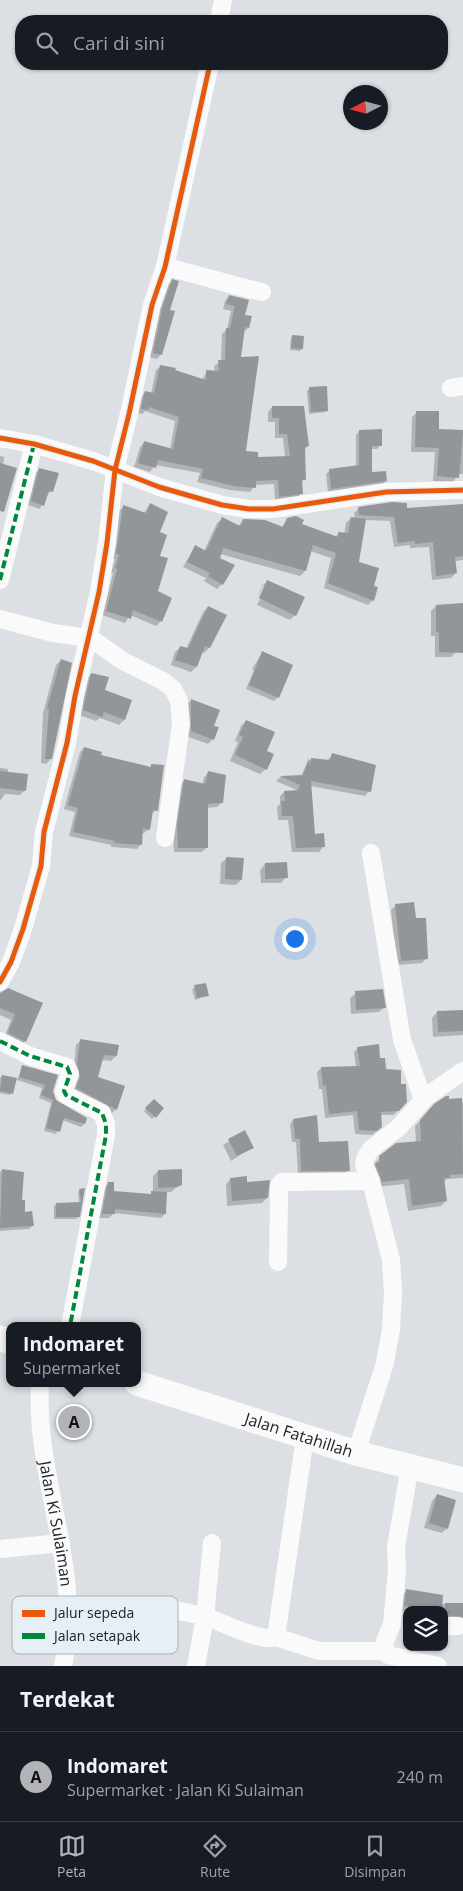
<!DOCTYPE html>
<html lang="id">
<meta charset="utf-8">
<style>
body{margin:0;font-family:"Open Sans",sans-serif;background:#20242c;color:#f1f3f6}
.controls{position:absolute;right:15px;bottom:15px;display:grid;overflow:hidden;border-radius:10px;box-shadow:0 1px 4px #0004}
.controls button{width:45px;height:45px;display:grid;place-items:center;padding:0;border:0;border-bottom:1px solid #363941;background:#171b24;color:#f1f3f6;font:25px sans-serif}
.compass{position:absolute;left:343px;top:85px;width:45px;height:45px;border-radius:50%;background:#171b24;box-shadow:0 1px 4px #0004;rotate:264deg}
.you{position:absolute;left:294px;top:938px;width:18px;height:18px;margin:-12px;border:4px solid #fff;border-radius:50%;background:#1a73e8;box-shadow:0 0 0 8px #1a73e833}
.badge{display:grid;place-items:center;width:32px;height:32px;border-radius:50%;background:#b1b3b6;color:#111;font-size:16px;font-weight:700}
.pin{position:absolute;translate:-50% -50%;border:2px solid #fff;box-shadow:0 1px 5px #0006}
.popup{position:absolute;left:6px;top:1322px;width:135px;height:65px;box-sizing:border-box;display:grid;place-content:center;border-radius:10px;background:#171b24;filter:drop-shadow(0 1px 4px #0005);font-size:16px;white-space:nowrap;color:#9ea1a6}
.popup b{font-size:19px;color:#f1f3f6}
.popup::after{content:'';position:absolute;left:50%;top:100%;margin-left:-10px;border:10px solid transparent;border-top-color:#171b24}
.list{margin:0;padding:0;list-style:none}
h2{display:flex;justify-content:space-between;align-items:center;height:65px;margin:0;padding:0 20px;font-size:21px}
h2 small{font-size:16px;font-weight:400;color:#9ea1a6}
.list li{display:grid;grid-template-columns:32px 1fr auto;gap:15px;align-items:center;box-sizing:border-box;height:90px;padding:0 20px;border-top:1px solid #363941}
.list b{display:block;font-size:19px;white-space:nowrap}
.list p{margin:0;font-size:16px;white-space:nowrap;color:#9ea1a6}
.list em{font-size:16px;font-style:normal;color:#9ea1a6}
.icon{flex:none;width:28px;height:28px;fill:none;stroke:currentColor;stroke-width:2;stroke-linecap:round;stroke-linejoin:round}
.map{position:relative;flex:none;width:463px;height:1666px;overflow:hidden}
.search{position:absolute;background:#171b24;box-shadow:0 1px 4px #0004;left:15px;right:15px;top:15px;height:55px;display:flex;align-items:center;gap:12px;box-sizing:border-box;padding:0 18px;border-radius:20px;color:#9ea1a6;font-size:19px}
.sheet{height:155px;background:#171b24}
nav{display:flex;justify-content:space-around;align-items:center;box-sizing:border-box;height:70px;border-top:1px solid #363941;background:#171b24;font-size:14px;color:#9ea1a6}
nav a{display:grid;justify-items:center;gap:2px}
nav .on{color:#b1b3b6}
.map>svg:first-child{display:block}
</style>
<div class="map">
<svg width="463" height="1666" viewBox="0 0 463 1666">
<rect width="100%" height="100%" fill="#dce0e4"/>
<g fill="#0003" fill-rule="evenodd">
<path d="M172 281 161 354 157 359 149 357 158 313 168 285Z"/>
<path d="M229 296 243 315 248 328 243 333 240 358 245 453 256 459 285 457 283 438H275V422H268V412L272 407 308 446 304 450V479L301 483V493L297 498 275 501 274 484 255 485 250 492 229 490 197 482 200 473 155 465 150 472 134 467 140 447 144 443 170 450 175 421 145 411 143 414 137 413 141 397 145 392 151 394 156 370 161 366 202 380 207 371 215 372 214 366 221 361 222 334 227 329 231 311 223 309 225 301Z"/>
<path d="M293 336 302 349 300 351 290 350 291 338Z"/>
<path d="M310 388 327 410 325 412 309 414 307 391Z"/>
<path d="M417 412 438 430 463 431V474H458L453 482 433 481 435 452H411L412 417Z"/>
<path d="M360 431 381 445 377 449H370V473L386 481 382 485 328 493 326 474 330 470 356 467V435Z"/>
<path d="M0 456 4 457 0 500Z"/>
<path d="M39 469 52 491 47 494 40 509 28 505 36 473Z"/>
<path d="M150 505 158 533 157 592 170 598 160 622 156 626 130 615 125 623 102 615 113 573H111L115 559H112L119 511 124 506 144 513Z"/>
<path d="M463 505V560L455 561 456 573 451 578 432 580 429 547 410 548V545L394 547 390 521 365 520 357 563 373 586V600L368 605 324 588 331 558 310 551 305 571 300 576 220 554 218 558 222 584 217 589 204 581 206 578 183 567 195 547 204 551 217 523 223 518 238 526 244 520 281 528 288 519 335 537 339 533 344 534 346 523 351 518 355 519 354 513 359 508 406 509Z"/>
<path d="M268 581 295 615 290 620 255 604 262 586ZM263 586H266L257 605 255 604Z"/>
<path d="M463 604V634L456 652 451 657H435V636H431V611L436 606Z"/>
<path d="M208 607 225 615 209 648 204 653 201 652 196 667 191 672 171 665 175 652 181 647 186 649 203 612Z"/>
<path d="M262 653 278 697 274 701 246 689 254 670 252 669Z"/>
<path d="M61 660 51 759 46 764 41 763 43 713 56 665Z"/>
<path d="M92 674 124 720 119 725 100 718 96 721 79 715 86 679Z"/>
<path d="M191 700 213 726V739L208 744 186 736V706Z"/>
<path d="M246 721 265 752 266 769 260 774 230 761 238 742 235 741 241 726Z"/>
<path d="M84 748 100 755 149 768 152 765 157 810 151 814 149 829 144 833H142L141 844 137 849 111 847V845L69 836 75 812 64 809 80 752Z"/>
<path d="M332 755 369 791 365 796 310 786 314 835 323 847 319 852H292L288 820H278L277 807 280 804V796L284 792 299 791 276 781 280 777 301 776 308 761V762L312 759 327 761Z"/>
<path d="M0 768 8 769V773L25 790 20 795 5 794 0 801Z"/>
<path d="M209 772 222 802 217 807 206 808 207 847 202 852H174L173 832 180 785 184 781 202 785 204 777Z"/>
<path d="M227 858 241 880 236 885 220 884 221 863Z"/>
<path d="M265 864 286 877 281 883H261L260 870Z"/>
<path d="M396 905 415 920 427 958 422 963 396 965 391 910Z"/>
<path d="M195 987 208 995 195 1000 192 989Z"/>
<path d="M8 990 25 1041 20 1046 4 1038 11 1020 0 1015V994Z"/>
<path d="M356 993 385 1007 379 1012 351 1014 350 998Z"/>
<path d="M463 1011V1035L433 1037 432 1018 437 1012Z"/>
<path d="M81 1040 116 1056 111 1061 101 1060 96 1078 116 1109 111 1114 72 1093 76 1045Z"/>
<path d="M358 1048 379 1060 406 1102 394 1115H380L381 1127 372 1135 355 1134 353 1115 325 1118 322 1089H319L317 1072 321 1068 356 1067 354 1052Z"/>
<path d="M23 1067 57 1076 52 1091 55 1101 86 1118 84 1124 81 1127 62 1120 56 1134 44 1131 51 1103 39 1098 42 1088 17 1080Z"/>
<path d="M2 1076 12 1093 9 1095 0 1093V1078Z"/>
<path d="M154 1100 162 1108 152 1119 144 1111Z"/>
<path d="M448 1101 463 1102V1178L447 1179 443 1183 446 1201 441 1206 408 1211 404 1184 377 1187 371 1169 380 1157 416 1143 415 1126 429 1111Z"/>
<path d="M293 1120 318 1143 349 1170 345 1174H298L296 1142H292L290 1124Z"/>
<path d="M244 1132 252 1147 231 1161 223 1145Z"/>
<path d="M2 1170 21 1201 24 1213 32 1226 29 1229 0 1231V1172Z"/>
<path d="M158 1171 181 1184 171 1192H166L165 1214 161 1218 114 1213 109 1218H98L104 1188 108 1184 112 1192 150 1195 153 1193V1176Z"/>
<path d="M231 1179 246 1183 267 1198 262 1203 227 1206 226 1184Z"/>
<path d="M80 1190H84L79 1217 76 1219H54V1206L56 1204 79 1203 78 1192Z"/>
<path d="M437 1495 447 1528 442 1533 424 1528 432 1501Z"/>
<path d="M407 1591 442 1604 463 1605V1630L444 1620V1610L400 1611 401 1596Z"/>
</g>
<g fill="#929699">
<path d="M172 279 179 281 170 310 175 311 162 355 153 353 162 308Z"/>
<path d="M229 295 249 300 245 315 252 316 249 328 245 327 241 357 259 356 246 451 258 452V457L290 456 287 434H279V418H272V406H304L309 446 305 447 306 480H302L303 494 279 497 278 480 256 481V488L234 486 201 478 203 469 158 460 156 468 138 463 144 441 173 449 179 417 149 407 148 410 141 409 145 391 154 393 160 365 176 368 175 370 206 380V370L219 371 218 360H225L226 328H230L235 306 226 304Z"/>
<path d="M292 335 304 336 303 349 291 348Z"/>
<path d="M327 386 328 411 311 412 309 387Z"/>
<path d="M416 411H439V429L463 430 459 478 437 476 439 448 415 447Z"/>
<path d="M382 429V446H372V472L386 471 387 481 331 489 329 469 359 465V430Z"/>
<path d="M0 463 17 468 4 512 0 511Z"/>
<path d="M39 468 59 473 53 492 49 491 44 506 31 501Z"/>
<path d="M392 502 407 503V508L463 504V556L455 557 457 573 436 576 433 542 415 544V541L398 543 394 517 359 515 358 507Z"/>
<path d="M150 503 168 512 160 532 167 535 160 556 168 558 158 591 172 598 162 622 133 610 131 619 106 611 117 569 115 568 119 555 116 554 123 505 146 513Z"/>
<path d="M296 516 304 520 302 524 338 537V532L348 533 351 517 366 519 359 562 379 568 374 586 378 587 374 601 328 583 336 553 313 545 306 571 223 548 220 558 235 565 223 585 208 576 210 573 187 562 195 545 206 551 222 517 240 526 243 519 265 520 283 527 287 518Z"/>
<path d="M267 580 305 597 296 616 259 598Z"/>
<path d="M463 603V653L439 652V632H436V605Z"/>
<path d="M208 606 227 615 210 648 205 646 197 667 175 660 180 646 188 648Z"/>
<path d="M262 651 293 665 279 698 249 685Z"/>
<path d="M61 659 72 663 52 759H45L49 709 47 708Z"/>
<path d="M91 673 109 677 105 690 132 700 125 720 104 712 102 717 83 710Z"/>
<path d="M191 699 220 710 214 726 219 727 214 740 191 731Z"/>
<path d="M246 720 275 732 267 751 274 754 267 770 235 755 243 737 239 735Z"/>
<path d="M84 747 102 752 101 755 151 767V764L164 765 158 811 153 810 150 830 143 828 142 845 114 843 115 841 73 832 78 808 68 805Z"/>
<path d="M332 753 376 765 371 792 311 781 315 834 324 833 325 847 296 848 293 816H282L281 801H285L284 791 298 790 300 785 280 776 303 775 309 758 310 766 311 758 330 760Z"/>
<path d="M0 771 28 774 26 791 0 788Z"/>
<path d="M208 771 226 775 223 803 208 804V848H178L177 826 184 779 205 784Z"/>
<path d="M226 857 244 858 242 880 225 879Z"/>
<path d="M287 862 288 878 265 879V863Z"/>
<path d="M414 902 416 918H426L428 959 401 961 395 904Z"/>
<path d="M206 983 209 996 197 998 194 985Z"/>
<path d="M8 988 43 1003 26 1042 8 1033 15 1014 0 1008V993Z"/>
<path d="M383 989 386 1008 356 1010 355 991Z"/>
<path d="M463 1010V1031L438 1032 437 1011Z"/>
<path d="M80 1039 119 1045 117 1056 104 1055 98 1077 125 1086 117 1110 76 1088 80 1077 77 1064Z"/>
<path d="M379 1044 380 1058H385L386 1069 401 1070V1084H406L407 1102 399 1111 381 1112 382 1127 377 1131 359 1130 357 1111 329 1114 326 1085 323 1086 321 1067 360 1066 357 1047Z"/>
<path d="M22 1065 58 1075 53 1091 56 1100 87 1118 85 1124 64 1118 60 1132 46 1128 53 1100 41 1095 45 1085 19 1077Z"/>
<path d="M2 1075 17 1078 13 1094 0 1091Z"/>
<path d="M446 1096H449V1099L462 1098 463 1174 450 1175V1178H444L447 1201 412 1206 409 1179 382 1182 375 1163 380 1162 379 1156 396 1143 421 1141 420 1120 434 1104Z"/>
<path d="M154 1099 164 1108 156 1118 145 1108Z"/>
<path d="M317 1115 319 1142 348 1141 350 1171H301L300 1139H295L293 1119Z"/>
<path d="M245 1130 254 1148 237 1156 228 1139Z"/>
<path d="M2 1169 24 1172 22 1200H25V1212L32 1211 34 1226 0 1228Z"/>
<path d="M182 1169V1185L177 1187 158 1188V1170Z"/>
<path d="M247 1176V1182L270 1180 268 1198 232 1201 230 1178Z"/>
<path d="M108 1182H114V1191L151 1194V1191L167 1192 166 1214 115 1209V1214H102Z"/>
<path d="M85 1188 80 1217H56V1203L81 1202 79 1189Z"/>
<path d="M437 1494 456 1500 448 1529 429 1523Z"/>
<path d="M406 1589 443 1595 442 1610 404 1606Z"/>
<path d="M445 1603H463V1617L445 1615Z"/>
</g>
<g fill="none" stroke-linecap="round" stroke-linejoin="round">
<g stroke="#fafafb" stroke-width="18">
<path d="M219 21 223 0"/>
<path d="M165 267C198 274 229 285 262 292"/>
<path d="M451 388 463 386"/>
<path d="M0 438 34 444 93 461 159 487 222 505 249 509H273L386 492 463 490"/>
<path d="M0 580 34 444"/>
<path d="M0 619 53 633 90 638 123 661 163 681 173 689 179 701 181 724 165 838"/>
<path d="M371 853 402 1040 423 1099"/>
<path d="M0 982 11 962 23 929 41 866 44 832 67 743 75 696 99 592 107 543 115 470 129 414 152 305 165 267 210 64"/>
<path d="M0 1041 30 1056 67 1067 70 1074 64 1091 66 1095 102 1113 106 1124V1135L70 1326"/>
<path d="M278 1262 279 1195V1186L282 1182 371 1181"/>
<path id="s1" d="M40 1383C34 1478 84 1571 63 1666"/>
<path d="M356 1453 385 1363 391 1329 393 1292 391 1260 371 1181 364 1164 366 1157 371 1149 398 1128 427 1096 463 1071"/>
<path d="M410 1466 396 1547 397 1571 392 1624 385 1641 384 1651 388 1655 438 1666"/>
<path d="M0 1549 61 1543"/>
<path d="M68 1607C108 1604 167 1606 206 1617 222 1622 261 1643 276 1637L305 1437"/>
<path d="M444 1626H458"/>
<path d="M276 1637 319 1651H384"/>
<path d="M196 1666 205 1617 212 1543"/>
</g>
<g stroke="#fafafb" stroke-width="25">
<path d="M0 1338 10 1342"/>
<path id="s2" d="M137 1383 356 1453 463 1480"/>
</g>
<g stroke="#00873e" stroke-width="4" stroke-dasharray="8 4" stroke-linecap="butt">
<path d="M0 580 34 444"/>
<path d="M0 1041 30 1056 67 1067 70 1074 64 1091 66 1095 102 1113 106 1124V1135L70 1326"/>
</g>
<defs>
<g id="cycleway">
<path d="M0 438 34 444 93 461 159 487 222 505 249 509H273L386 492 463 490"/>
<path d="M0 982 11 962 23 929 41 866 44 832 67 743 75 696 99 592 107 543 115 470 129 414 152 305 165 267 210 64"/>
</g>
</defs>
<use href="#cycleway" stroke="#e5eff5" stroke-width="8"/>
<use href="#cycleway" stroke="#e8590c" stroke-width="5"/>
</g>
<g text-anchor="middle" stroke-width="5" stroke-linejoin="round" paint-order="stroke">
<g font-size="16" fill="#202325" stroke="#e5eff5">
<text dy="6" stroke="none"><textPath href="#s2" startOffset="170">Jalan Fatahillah</textPath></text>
<text dy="6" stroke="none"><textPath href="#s1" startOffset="142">Jalan Ki Sulaiman</textPath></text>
</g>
</g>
<rect x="12" y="1596" width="166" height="58" rx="8" fill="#e5eff5" stroke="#aab2b7" stroke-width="1"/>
<rect x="22" y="1610" width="23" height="7" fill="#e8590c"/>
<rect x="22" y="1633" width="23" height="6" fill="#00873e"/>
<g font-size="14" fill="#202325">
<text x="54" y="1618">Jalur sepeda</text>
<text x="54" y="1641">Jalan setapak</text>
</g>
</svg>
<div class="controls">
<button><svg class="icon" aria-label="layers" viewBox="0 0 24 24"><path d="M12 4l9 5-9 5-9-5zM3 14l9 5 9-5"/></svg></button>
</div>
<svg class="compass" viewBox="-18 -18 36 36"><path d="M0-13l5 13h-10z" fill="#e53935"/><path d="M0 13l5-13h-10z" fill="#9ea1a6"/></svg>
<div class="you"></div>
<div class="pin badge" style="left:74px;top:1422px">A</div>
<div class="popup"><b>Indomaret</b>Supermarket</div>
<div class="search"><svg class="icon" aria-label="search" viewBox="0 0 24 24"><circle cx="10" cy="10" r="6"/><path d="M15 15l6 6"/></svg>Cari di sini</div>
</div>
<section class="sheet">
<h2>Terdekat<small></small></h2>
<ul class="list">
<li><span class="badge">A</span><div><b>Indomaret</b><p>Supermarket · Jalan Ki Sulaiman</p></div><em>240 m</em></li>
</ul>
</section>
<nav>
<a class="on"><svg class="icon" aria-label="map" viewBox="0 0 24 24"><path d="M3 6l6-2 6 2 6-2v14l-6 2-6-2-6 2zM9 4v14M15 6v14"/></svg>Peta</a>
<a><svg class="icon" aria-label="directions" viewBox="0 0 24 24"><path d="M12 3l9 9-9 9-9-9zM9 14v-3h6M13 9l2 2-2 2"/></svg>Rute</a>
<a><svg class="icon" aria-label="saved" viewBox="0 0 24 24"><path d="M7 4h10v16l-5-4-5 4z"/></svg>Disimpan</a>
</nav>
